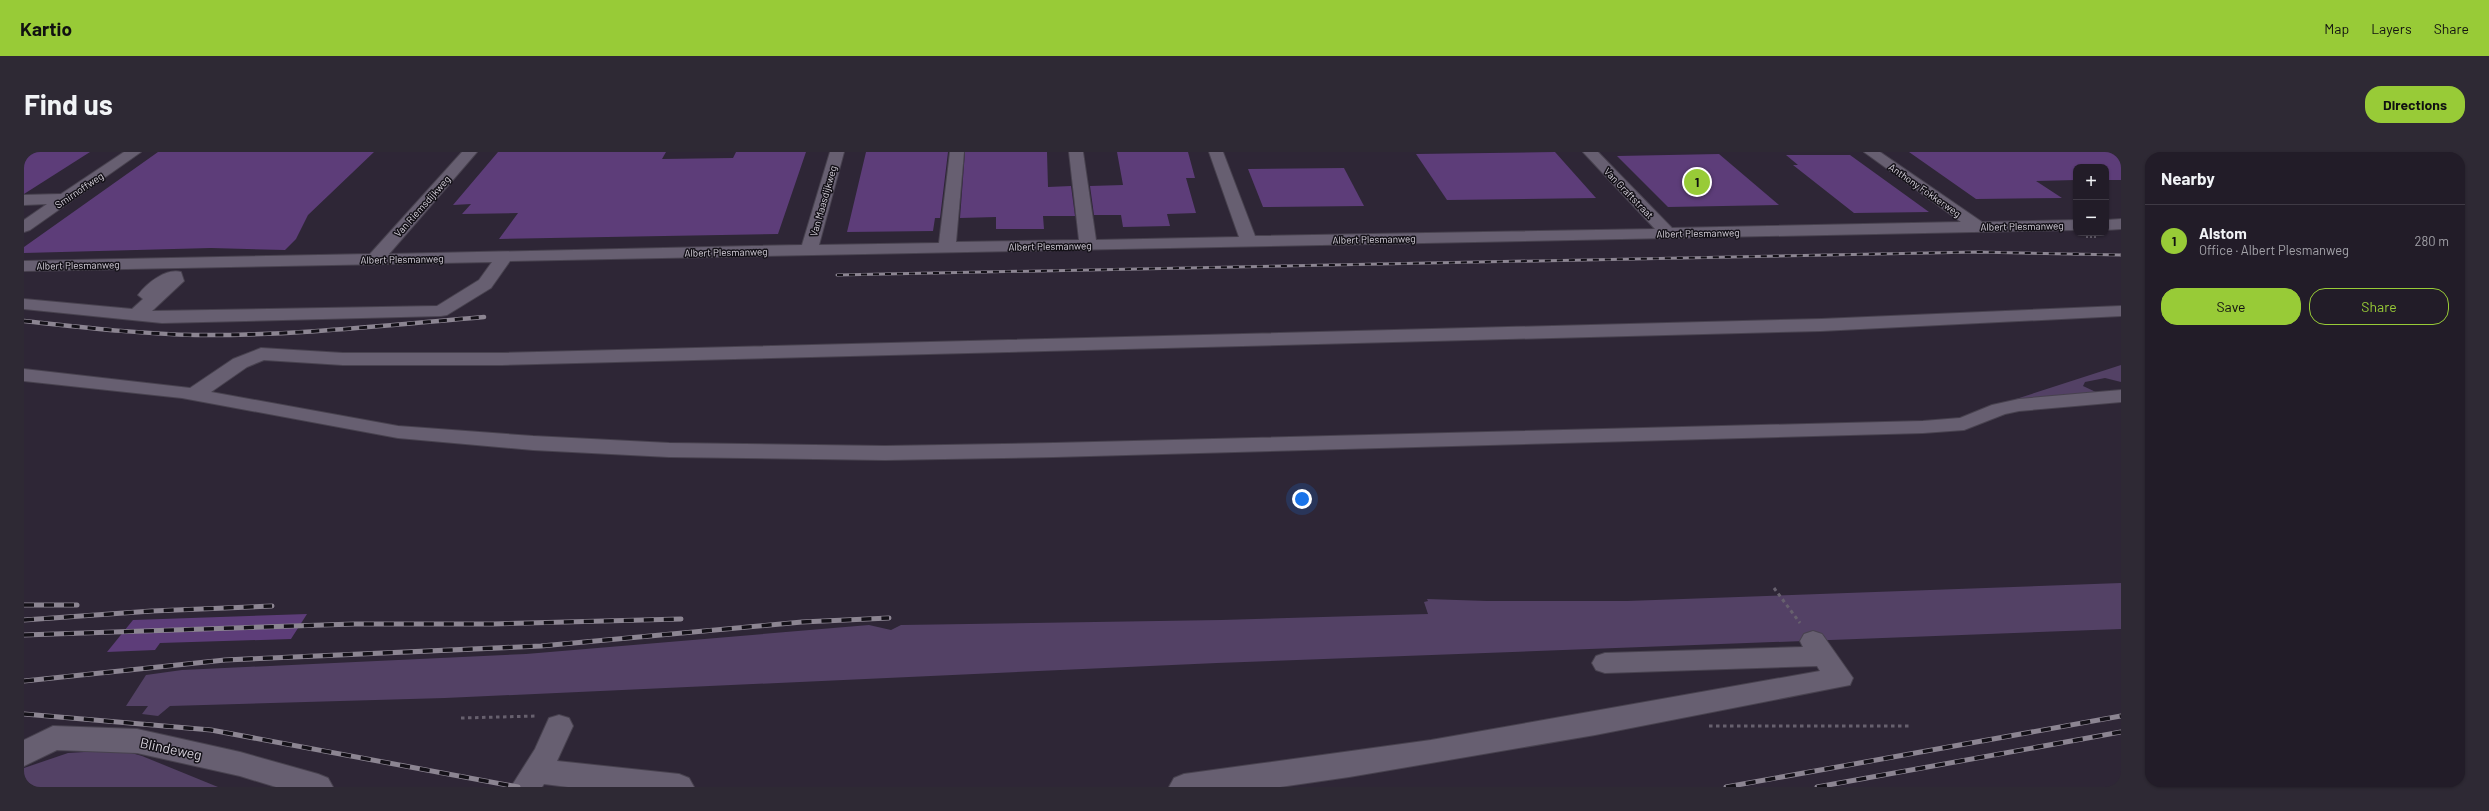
<!DOCTYPE html>
<meta charset="utf-8">
<style>
body{margin:0;font-family:Barlow,sans-serif;background:#2e2934;color:#f1f3f6}
.controls{position:absolute;right:12px;top:12px;display:grid;overflow:hidden;border-radius:8px;box-shadow:0 1px 3px #0004}
.controls button{width:36px;height:36px;display:grid;place-items:center;padding:0;border:0;border-bottom:1px solid #3f3a45;background:#221c28;color:#f1f3f6;font:20px sans-serif}
.you{position:absolute;left:1278px;top:347px;width:14px;height:14px;margin:-10px;border:3px solid #fff;border-radius:50%;background:#1a73e8;box-shadow:0 0 0 6px #1a73e833}
.badge{display:grid;place-items:center;width:26px;height:26px;border-radius:50%;background:#98cb37;color:#111;font-size:13px;font-weight:700}
.pin{position:absolute;translate:-50% -50%;border:2px solid #fff;box-shadow:0 1px 4px #0006}
.list{margin:0;padding:0;list-style:none}
h2{display:flex;justify-content:space-between;align-items:center;height:52px;margin:0;padding:0 16px;font-size:17px}
h2 small{font-size:13px;font-weight:400;color:#a2a1a8}
.list li{display:grid;grid-template-columns:26px 1fr auto;gap:12px;align-items:center;box-sizing:border-box;height:72px;padding:0 16px;border-top:1px solid #3f3a45}
.list b{display:block;font-size:15px;white-space:nowrap}
.list p{margin:0;font-size:13px;white-space:nowrap;color:#a2a1a8}
.list em{font-size:13px;font-style:normal;color:#a2a1a8}
.actions{display:flex;gap:8px;padding:12px 16px}
.actions a{flex:1;padding:9px 0;border:1px solid #98cb37;border-radius:16px;text-align:center;font-size:14px;color:#98cb37}
.actions .main{background:#98cb37;color:#111}
.map{position:relative;flex:none;width:2097px;height:635px;overflow:hidden;border-radius:16px}
header{display:flex;align-items:center;gap:24px;box-sizing:border-box;height:56px;padding:0 20px;background:#98cb37;color:#111}
header strong{font-size:19px}
nav{display:flex;gap:22px;margin-inline-start:auto;font-size:14px}
.intro{display:flex;align-items:center;justify-content:space-between;box-sizing:border-box;height:96px;padding:0 24px}
h1{margin:0;font-size:28px}
.button{padding:10px 18px;border-radius:16px;background:#98cb37;color:#111;font-size:14px;font-weight:700}
main{display:flex;gap:24px;padding:0 24px}
aside{flex:1;background:#221c28;border-radius:16px;box-shadow:0 1px 3px #0004}
.map>svg:first-child{display:block}
</style>
<header>
<strong>Kartio</strong>
<nav><a>Map</a><a>Layers</a><a>Share</a></nav>
</header>
<div class="intro"><h1>Find us</h1><a class="button">Directions</a></div>
<main>
<div class="map">
<svg width="2097" height="635" viewBox="0 0 2097 635">
<rect width="100%" height="100%" fill="#2e2636"/>
<g fill="#534165">
<path d="M2097 213V230L2081 226 2061 230 2059 234 2074 241 1992 247Z"/>
<path d="M2097 431V477L1193 511 421 546 146 554 134 564 118 562 124 554H102L122 523 158 518 502 502 845 473 867 478 877 473 1197 468 1404 462 1400 450 1404 449 1403 447 1463 449H1603Z"/>
<path d="M77 599 104 600 118 604 194 635H0V616L44 601Z"/>
</g>
<g fill="#5d3d79">
<path d="M0 0H66L0 42Z"/>
<path d="M134 0H350L284 63 272 87 261 98 187 96 0 101V95Z"/>
<path d="M474 0H642L638 7 709 6 712 0H782L754 82 475 87 494 61 438 62 447 52 429 53Z"/>
<path d="M842 0H924L916 66H911L909 79 823 80Z"/>
<path d="M941 0H1023L1024 35 1047 34 1051 64H1019L1020 77H972V65L936 66Z"/>
<path d="M1093 0H1164L1171 26H1162L1172 61 1143 62 1146 74 1099 75 1097 63H1070L1066 34 1099 33Z"/>
<path d="M1531 0 1572 46 1423 48 1392 2Z"/>
<path d="M1885 0H2097V28H2082V15H2052V28L2012 29 2038 46 1952 47Z"/>
<path d="M1695 2 1755 53 1644 55 1593 4Z"/>
<path d="M1762 3H1826L1905 60 1830 61 1769 13H1774Z"/>
<path d="M1320 16 1340 54 1239 55 1224 17Z"/>
<path d="M283 462 267 487 136 491 131 498 83 500 109 468Z"/>
</g>
<g fill="none" stroke-linecap="round" stroke-linejoin="round">
<defs>
<g id="minor">
<path d="M100 0H117L6 78 0 80V68L23 52 0 53V43L37 42Z"/>
<path d="M438 0H453L365 102 778 93 806 0H820L795 93 915 91 926 0H940L932 90 1055 88 1045 0H1059L1072 88 1215 85 1185 0H1199L1231 84 1631 77 1559 0H1574L1648 76 1937 70 1840 0H1856L1958 70 2052 68V78L486 109 467 136 423 163 417 164 138 171 0 157V147L108 157 119 147 114 143C123 131 142 116 157 120L160 129 128 159 413 154 455 128 468 110 0 119V109L346 102Z"/>
<path d="M2097 67V77L2082 78V68Z"/>
<path d="M2097 154V164L1797 179 478 213H319L240 208 223 215 187 240 374 274 509 284 645 291 861 294 1030 291 1899 269 1936 266 1968 253 1995 247 2097 238V250L1995 259 1981 262 1940 278 1899 281 1030 305 861 308 645 305 509 298 374 286 158 246 0 229V217L166 236 209 207 237 196 319 201H478L1797 167Z"/>
<path d="M1789 479 1798 482 1829 526 1826 533 1571 583 1325 625 1256 635H1145L1150 626 1160 622 1407 588 1796 519 1793 514 1581 521 1572 518 1568 511 1572 504 1581 501 1779 495 1776 489 1780 482Z"/>
<path d="M535 563 545 566 549 574 533 609 655 622 665 626 670 635H544L520 632 518 635H487L511 597 525 566Z"/>
<path d="M29 574 113 577 216 600 294 622 304 626 309 635H252L216 624 113 601 33 598 0 614V588Z"/>
</g>
</defs>
<use href="#minor" stroke="#48424f" stroke-width="2"/>
<path stroke="#67606e" stroke-width="2" stroke-dasharray="2 2" stroke-linecap="butt" d="M2062 85H2073"/>
<g stroke="#67606e" stroke-width="3" stroke-dasharray="3.5 3.5" stroke-linecap="butt">
<path d="M1750 436 1776 471"/>
<path d="M437 566 512 564"/>
<path d="M1685 574H1885"/>
</g>
<use href="#minor" fill="#675f71" fill-rule="evenodd"/>
<defs>
<path id="rail-far2" d="M813 123 1953 100 2097 103"/>
<path id="rail-far1" d="M0 169C57 175 115 182 172 183 268 184 364 173 460 165"/>
<g id="rail">
<path d="M0 453H53"/>
<path d="M0 468 128 459 248 454"/>
<path d="M0 483 330 472H469L657 467"/>
<path d="M0 529 201 508 517 494 778 470 865 466"/>
<path d="M0 562 187 578 494 635"/>
<path d="M1702 635 2097 564"/>
<path d="M1793 635 2097 580"/>
</g>
</defs>
<use href="#rail-far2" stroke="#8c8592" stroke-width="3"/>
<use href="#rail-far1" stroke="#8c8592" stroke-width="4.5"/>
<use href="#rail" stroke="#8c8592" stroke-width="5"/>
<use href="#rail-far2" stroke="#141118" stroke-width="2" stroke-dasharray="6" stroke-linecap="butt"/>
<use href="#rail-far1" stroke="#141118" stroke-width="3" stroke-dasharray="8" stroke-linecap="butt"/>
<use href="#rail" stroke="#141118" stroke-width="3.5" stroke-dasharray="10" stroke-linecap="butt"/>
</g>
<g text-anchor="middle" stroke-width="3" stroke-linejoin="round" paint-order="stroke">
<g font-size="10" fill="#d8d3dd" stroke="#141118">
<text transform="translate(55 38) rotate(-34)" y="4">Smirnoffweg</text>
<text transform="translate(1901 38) rotate(35)" y="4">Anthony Fokkerweg</text>
<text transform="translate(1605 41) rotate(46)" y="4">Van Graftstraat</text>
<text transform="translate(799 49) rotate(-74)" y="4">Van Maasdijkweg</text>
<text transform="translate(398 54) rotate(-48)" y="4">Van Riemsdijkweg</text>
<text transform="translate(1998 74) rotate(-1)" y="4">Albert Plesmanweg</text>
<text transform="translate(1674 81) rotate(-1)" y="4">Albert Plesmanweg</text>
<text transform="translate(1350 87) rotate(-1)" y="4">Albert Plesmanweg</text>
<text transform="translate(1026 94) rotate(-1)" y="4">Albert Plesmanweg</text>
<text transform="translate(702 100) rotate(-1)" y="4">Albert Plesmanweg</text>
<text transform="translate(378 107) rotate(-1)" y="4">Albert Plesmanweg</text>
<text transform="translate(54 113) rotate(-1)" y="4">Albert Plesmanweg</text>
</g>
<g font-size="14" fill="#d8d3dd" stroke="#141118">
<text transform="translate(147 597) rotate(12)" y="5">Blindeweg</text>
</g>
</g>
</svg>
<div class="controls">
<button>+</button>
<button>−</button>
</div>
<div class="you"></div>
<div class="pin badge" style="left:1673px;top:30px">1</div>
</div>
<aside>
<h2>Nearby<small></small></h2>
<ul class="list">
<li><span class="badge">1</span><div><b>Alstom</b><p>Office · Albert Plesmanweg</p></div><em>280 m</em></li>
</ul>
<div class="actions"><a class="main">Save</a><a>Share</a></div>
</aside>
</main>
